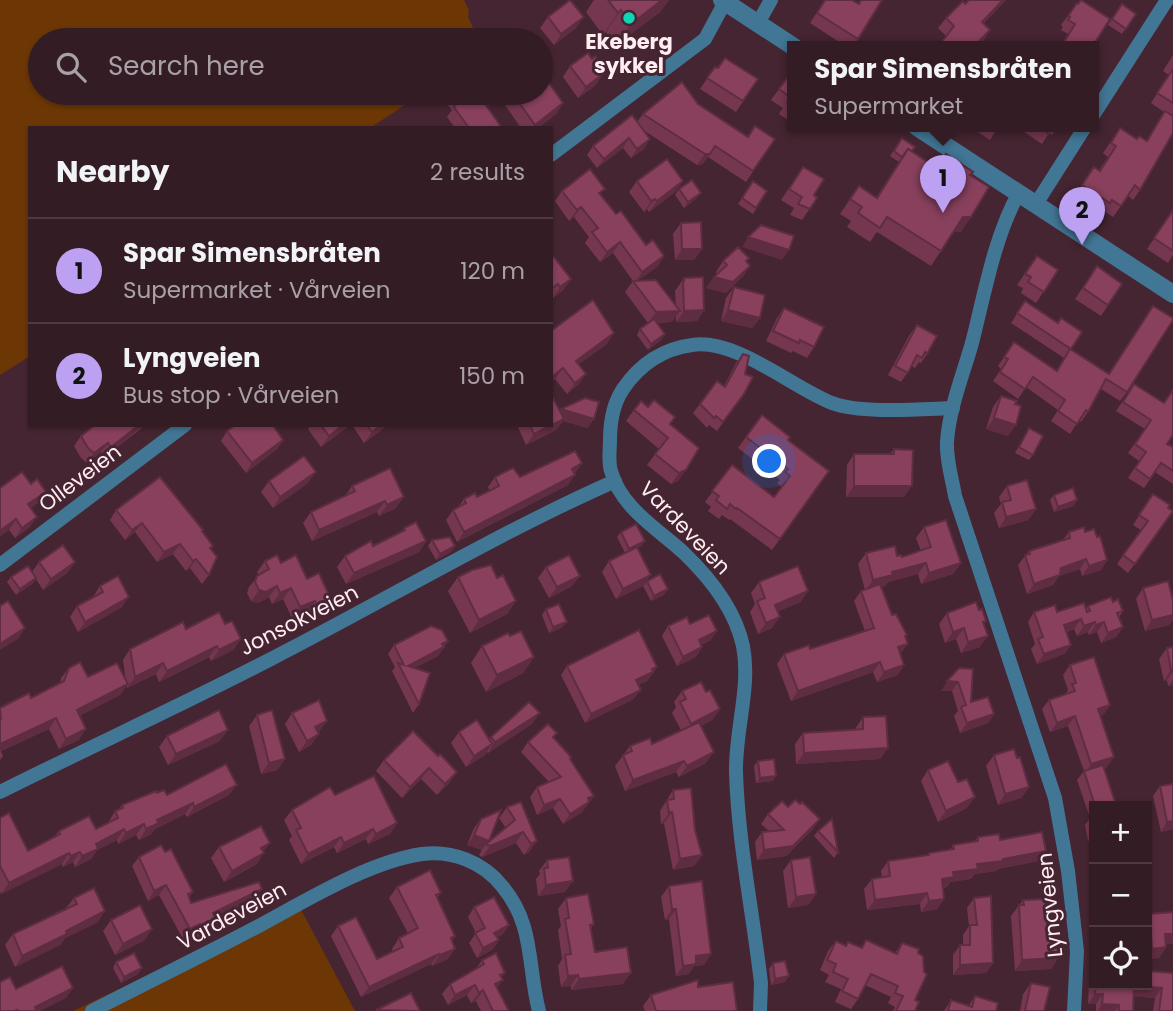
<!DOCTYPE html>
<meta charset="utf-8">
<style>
body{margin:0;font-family:Poppins,sans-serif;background:#3c252d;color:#f1f3f6}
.controls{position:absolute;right:21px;bottom:21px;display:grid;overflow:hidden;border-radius:0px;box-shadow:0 2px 5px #0004}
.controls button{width:63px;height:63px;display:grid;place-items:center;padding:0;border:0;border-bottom:2px solid #4e3a42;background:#341c25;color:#f1f3f6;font:35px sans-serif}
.you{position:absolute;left:770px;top:462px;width:24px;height:24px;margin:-18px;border:5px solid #fff;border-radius:50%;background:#1a73e8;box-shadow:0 0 0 10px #1a73e833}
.badge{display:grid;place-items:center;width:46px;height:46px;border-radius:50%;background:#bca0f2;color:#111;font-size:23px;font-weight:700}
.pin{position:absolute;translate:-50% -58px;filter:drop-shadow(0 2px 4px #0008)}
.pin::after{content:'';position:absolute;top:37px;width:24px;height:21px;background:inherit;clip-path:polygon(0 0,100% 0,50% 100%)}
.popup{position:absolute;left:787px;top:41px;width:312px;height:91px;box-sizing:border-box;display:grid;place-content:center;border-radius:0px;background:#341c25;filter:drop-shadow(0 2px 5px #0005);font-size:23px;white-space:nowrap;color:#a9a1a7}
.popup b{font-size:26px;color:#f1f3f6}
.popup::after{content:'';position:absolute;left:50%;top:100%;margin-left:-14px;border:14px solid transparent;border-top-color:#341c25}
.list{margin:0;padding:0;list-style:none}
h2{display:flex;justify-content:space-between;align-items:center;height:91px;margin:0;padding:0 28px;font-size:30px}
h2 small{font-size:23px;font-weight:400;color:#a9a1a7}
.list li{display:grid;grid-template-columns:46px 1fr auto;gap:21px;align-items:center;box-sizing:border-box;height:105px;padding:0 28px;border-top:2px solid #4e3a42}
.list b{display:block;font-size:26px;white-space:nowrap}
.list p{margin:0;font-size:23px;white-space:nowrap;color:#a9a1a7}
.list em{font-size:23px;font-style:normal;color:#a9a1a7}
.icon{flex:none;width:38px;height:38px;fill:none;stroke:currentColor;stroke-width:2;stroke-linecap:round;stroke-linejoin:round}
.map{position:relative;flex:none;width:1173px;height:1011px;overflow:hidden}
.search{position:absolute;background:#341c25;box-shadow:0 2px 5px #0004;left:28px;top:28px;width:525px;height:77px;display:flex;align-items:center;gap:18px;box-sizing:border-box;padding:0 24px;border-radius:38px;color:#a9a1a7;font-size:26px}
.panel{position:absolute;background:#341c25;box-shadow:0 2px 5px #0004;left:28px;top:126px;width:525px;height:301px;border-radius:0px}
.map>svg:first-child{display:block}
</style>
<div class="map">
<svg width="1173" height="1011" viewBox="0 0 1173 1011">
<rect width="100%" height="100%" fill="#452531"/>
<g fill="#6c3705">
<path d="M0 0H464L469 10 468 17 479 40H40V93H423L370 128H30V356L0 375Z"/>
<path d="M298 904 355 1011H73Z"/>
</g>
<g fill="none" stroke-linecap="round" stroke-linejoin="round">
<g stroke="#427695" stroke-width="14">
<path d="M758 23 771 0"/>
<path d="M1094 114 1167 0"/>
<path d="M551 155 705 39 725 2"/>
<path d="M1019 193C995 234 984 296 972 343 963 375 949 409 947 442 946 460 952 478 955 496L1055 798 1068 871 1077 951 1074 1011"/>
<path d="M1036 204 1085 127"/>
<path d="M0 565 185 425"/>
<path d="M0 792C90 747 182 705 271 659 386 600 498 533 615 481"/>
<path d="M92 1011C146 983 200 957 253 929 302 903 367 862 422 854 452 850 483 862 502 886 535 925 527 965 539 1011"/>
<path d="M760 1011 761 983C753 913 738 842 736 772 735 731 751 687 743 646 735 609 710 578 684 553 658 529 621 508 611 471 608 461 610 450 610 440 610 422 613 404 623 389 640 364 662 349 692 345 736 338 793 388 832 403 860 414 922 409 953 408"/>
</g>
<g stroke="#427695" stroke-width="18">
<path d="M722 0 794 47"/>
<path d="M917 127 1173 294"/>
</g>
</g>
<g fill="#753750">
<path d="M594 0H669L660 12 616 45 606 32 603 35 586 12Z"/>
<path d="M825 0 858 39 853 47H847L810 23Z"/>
<path d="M1006 0 984 23 990 30 983 41 977 47H938L946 36 938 28 946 18 965 4Z"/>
<path d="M1077 3 1092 47 1061 30 1063 27 1061 25Z"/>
<path d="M1122 4 1136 14 1122 34 1108 25Z"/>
<path d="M548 17 576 28 554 45 540 28Z"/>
<path d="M1173 55V133L1140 190 1133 200 1128 196 1113 217 1104 211 1102 213 1075 196 1094 167 1099 170 1108 157 1103 153 1120 128 1137 139 1146 141 1164 112 1151 103 1169 75 1163 71Z"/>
<path d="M592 59 603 67 600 70 596 85 578 98 563 77 570 66Z"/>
<path d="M715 67 758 79 736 112 700 89Z"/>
<path d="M791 73 793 75V123L779 114 783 108 771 100Z"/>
<path d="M453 93 487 108 502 128H455L447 117 452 110 446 103Z"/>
<path d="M513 94 563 103 556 114 538 128H521L505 105Z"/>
<path d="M698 104 748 136 775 139 746 182 708 157 702 165H697L643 130 644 149 631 158 623 148 597 168 587 155 593 146 637 122 643 114Z"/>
<path d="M970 127H998L990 140Z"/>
<path d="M1017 127H1058L1052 135 1049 133 1042 144Z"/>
<path d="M902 138 912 151 937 167 946 154 970 175 961 232 954 231 931 266 877 232 870 242 847 227 851 221 840 214 859 186 876 198 899 162 890 156Z"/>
<path d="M803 167 814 195 817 198 802 220 790 215 794 208 781 200Z"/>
<path d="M637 181H683L675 192 649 212 647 209 644 212 629 192Z"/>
<path d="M753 181 767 191 753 214 738 204Z"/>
<path d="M679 189 697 198 684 208 675 195Z"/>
<path d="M562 191 600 195 616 214 646 245 664 256 657 267 638 280 676 306 675 291 684 278 704 310 697 321 676 322V316L672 322 656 323 665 334 661 340 648 350 637 335 640 329 648 323 625 292 633 281 613 253 600 262 585 243 589 237 574 217 569 221 555 201Z"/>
<path d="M1173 210V255L1168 263 1147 249Z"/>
<path d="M681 223 702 249 694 260H675L673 234Z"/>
<path d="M1037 256 1058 270 1036 303 1021 293 1023 288 1017 285Z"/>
<path d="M551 259 571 279 563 290 553 298 551 297Z"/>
<path d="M723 261 747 262 750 266 743 276 726 293 706 288 717 274 716 272Z"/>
<path d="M1097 266 1122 284 1101 316 1075 299Z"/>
<path d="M734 287 760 318 752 328 721 321 726 298Z"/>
<path d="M1025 301 1071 350 1127 392 1120 401 1101 389 1088 412 1081 422 1079 420 1070 434 1051 421 1058 410 1026 387 1018 399 993 381 1001 369 998 366 1014 342 1056 371 1064 358 1011 323Z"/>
<path d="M784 308 814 347 807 358 793 351 791 353 766 341 777 318Z"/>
<path d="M917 325 927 354 921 363 919 362 915 368 912 366 901 382 888 375 910 334Z"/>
<path d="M551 331 607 344 578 364 579 384 567 394 555 379 551 382Z"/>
<path d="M743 354 745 374 744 394 717 431 709 425 707 428 693 413 700 404 724 386 736 363Z"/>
<path d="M1134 384 1167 444 1173 447V484L1155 472 1144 488 1128 478 1139 461 1128 453 1145 429 1116 411Z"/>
<path d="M1001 396 1015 404 1008 436 986 429 993 407Z"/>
<path d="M634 410 670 424 699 448 678 481 671 484 647 465 659 449 626 421Z"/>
<path d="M560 411 588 428 563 421 556 430 526 445 517 425H551Z"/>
<path d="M311 425H350L321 447 308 429Z"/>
<path d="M352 425H388L364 443Z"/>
<path d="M142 428 104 457 101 452 87 463 81 458 74 446 81 436Z"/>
<path d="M1029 428 1033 455 1029 460 1015 453Z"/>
<path d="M227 431 283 440 277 449 246 473 221 441Z"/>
<path d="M746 437 788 440 829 471 772 550 730 519 729 520 722 515 719 519 708 511 711 507 705 502 732 465 774 497 782 487 777 483 780 480 738 448Z"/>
<path d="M894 449 904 497H846L847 465 854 454H890Z"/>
<path d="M390 468 396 508 379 516 377 512 312 541 303 523 311 512 345 496 352 486Z"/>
<path d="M574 474 568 485 457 542 446 520 453 510 458 507 464 499 477 497 490 491 488 487 495 477H520Z"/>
<path d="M269 481 308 483 273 508 261 492Z"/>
<path d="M31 484 46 492 39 502 31 508 30 527 15 538 9 530 0 536V488Z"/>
<path d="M1007 486 1036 509 1028 520 999 528 994 513 1001 504 999 497Z"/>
<path d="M1153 494 1173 511 1128 573 1117 564 1141 530 1133 525Z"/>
<path d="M1054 495 1077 500 1073 506 1054 512 1050 500Z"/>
<path d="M116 510 202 532 211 549 209 575 202 584 190 568 186 571 173 554 157 562 135 532 125 540 110 520Z"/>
<path d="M924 527 961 563 953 574 921 584 918 574 888 582 885 586 881 587 892 615 905 638 900 654 904 665 898 675 877 682 873 672 791 701 777 664 784 654 810 649 865 631 854 601 861 591 865 590 858 564 866 553 902 557 921 551 916 538Z"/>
<path d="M404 528 426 541 419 552 346 584 337 567 345 556 373 546 401 532Z"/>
<path d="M621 532 645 541 641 546 637 548 643 586 616 599 602 572 609 561 625 553 617 537Z"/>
<path d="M1069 532H1085L1097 537 1107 560 1101 570 1082 576 1080 569 1059 576 1053 585 1027 594 1018 565 1029 551 1063 540Z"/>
<path d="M432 540 455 546 451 552 436 560 428 546Z"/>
<path d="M265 561 281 563 307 579 332 602 324 613 311 619 307 612 292 618 283 599 272 604 269 597 258 603 251 601 247 593 249 587 259 575 257 572Z"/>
<path d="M39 562H75L67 573 43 590 36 579 32 584 16 595 7 582 11 577 32 572Z"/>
<path d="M546 567 572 586 549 598 538 578Z"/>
<path d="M458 577 497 578 516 601 507 614 470 633 448 591Z"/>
<path d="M647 581 664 595 651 601 643 586Z"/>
<path d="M759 582 801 602 778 611 772 628 758 634 750 612 755 604 751 593Z"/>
<path d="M100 586 122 607 78 632 70 617 77 606 93 597Z"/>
<path d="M1143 588 1173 600V619L1169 625 1145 631 1136 599Z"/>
<path d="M1113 602 1123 611 1119 617 1123 627 1116 637 1101 643 1097 632 1089 635 1088 632 1077 636 1074 629 1067 632 1071 645 1064 654 1037 664 1031 649 1035 644 1028 622 1034 612H1057L1086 609 1088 606Z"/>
<path d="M546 609 563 627 549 633 542 615Z"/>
<path d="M947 613 984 625 980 647 961 653 956 639 945 643 939 624Z"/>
<path d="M225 624 241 639 233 650 211 661 209 657 159 682 156 674 127 688V685L120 695 79 716V740L59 749 49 729 1 751 3 756 0 760V708L31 698 60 683 61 678 69 668 88 677 126 682 123 660 130 649 186 629Z"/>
<path d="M690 624 711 640 701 645 702 647 696 657 677 666 662 636 668 626Z"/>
<path d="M510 636 534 657 523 673 486 692 471 663 482 646Z"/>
<path d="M448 641 438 656 414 668 419 704 413 713 392 671 395 667 388 654 394 645Z"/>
<path d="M1173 647V685L1168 686 1167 680 1164 681 1159 659 1167 648Z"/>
<path d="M1070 665 1110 705 1104 714 1100 716 1107 767 1104 768 1116 806H1094V839L1088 841 1085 825 1090 818 1077 780 1084 771 1068 726 1050 732 1042 709 1049 700 1066 694 1068 690 1063 675Z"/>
<path d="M567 666 657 667 647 681 638 685 634 699 585 723 561 675Z"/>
<path d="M959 668 971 702 994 714 988 723 960 733 954 716 958 711 952 691H941Z"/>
<path d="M682 691 706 692 720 709 712 720 701 726 706 763 679 777 676 772 625 791 615 766 630 746 652 744 681 730 672 713 676 707 674 702Z"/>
<path d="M292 713 319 732 311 745 299 752 285 724Z"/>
<path d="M257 715 285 759 277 770 261 774 249 726Z"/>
<path d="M863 717 888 748 880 759 796 764 795 744 803 733 855 729Z"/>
<path d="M532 724 488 753 487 752 485 755 466 767 451 743 459 732 489 739 491 737Z"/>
<path d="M167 736 220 741 168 765 159 747Z"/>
<path d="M554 738 570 759 594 796 582 812 563 824 553 808 537 815 530 797 537 787 549 782 521 752 528 742Z"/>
<path d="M994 755 1017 758 1029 787 1021 798 998 805 986 766Z"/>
<path d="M384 760 457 772 449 783 437 795 421 779 402 798 376 771Z"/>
<path d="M758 761 773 781 756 783 754 766Z"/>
<path d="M928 770 958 782 967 808 938 822 921 781Z"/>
<path d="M1173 784V829L1161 832 1153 796 1160 786Z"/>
<path d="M673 790 695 830 702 855 694 866 673 870 664 823 661 824 660 811Z"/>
<path d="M157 793 167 795H229L187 817 185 814 155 829 151 834 139 840 136 835 118 844 117 840 97 850 91 859 75 867 73 862 63 867 62 864 1 894 0 891V818L28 851 54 837 59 831 96 829 108 823 115 811 119 809 122 805Z"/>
<path d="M335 795 397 823 390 834 368 844 366 839 337 853 334 847 301 864 289 840 292 836 284 820 292 810Z"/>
<path d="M800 804 820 819 813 829 786 856 757 860 755 842 762 832 769 831 761 824 768 814 788 807Z"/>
<path d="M507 807 537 841 529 852 524 855 516 843 482 857 479 855 482 850 467 845 474 828 481 819 489 842 506 828 499 818Z"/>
<path d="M818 831 838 852 834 858 814 836Z"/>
<path d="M978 837 1000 840 1046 851 1038 861 998 869 996 871 975 874 971 879 950 882 947 887 943 888 944 899 937 909 921 912 920 904 867 910 864 889 872 879 882 877 881 871 888 861 927 856 929 853 950 850 953 845 974 842Z"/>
<path d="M219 847 257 864 224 882 211 858Z"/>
<path d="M165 852 193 892 189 897 191 903 255 899 215 918 218 923 211 933 197 941 193 934 183 939 159 895 148 901 132 866 139 857Z"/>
<path d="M547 860 565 892 538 896 536 879 540 874 539 871Z"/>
<path d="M791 860 816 894 808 905 788 908 783 871Z"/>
<path d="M669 886 711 954 704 965 694 966 689 974 676 976 669 919 665 920 661 897Z"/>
<path d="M397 887 441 893 437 898 455 936 452 941 448 959 432 966 431 964 361 997 331 936 338 926 377 959 393 952 392 949 399 938 408 933 389 898Z"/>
<path d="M74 898 98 922 65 938 60 945 15 967 5 945 13 934 66 908Z"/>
<path d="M566 898 594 924 591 928 595 952 623 984 571 990V986L561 987 558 966 562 959 558 930 561 926 558 909Z"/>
<path d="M974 898 993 963 986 973 953 975V955L960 945H963V935L969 926 967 908Z"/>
<path d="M1023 900 1048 937 1058 958 1051 969 1015 971 1011 916Z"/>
<path d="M474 907 509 925 502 935 497 937 499 940 492 950 477 958 469 943 476 933 468 917Z"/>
<path d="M1173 912V944H1166V947L1159 958 1147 959V918L1150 914Z"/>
<path d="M111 920 145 940 115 955 103 931Z"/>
<path d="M1094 937V964H1091L1090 943Z"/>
<path d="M866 940 895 953 902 943 918 953 915 1011H893L895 1007 888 1003 891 997 865 985 858 999 851 1009 835 1002 841 989 825 982 829 975 820 970 828 951 836 941 845 945 848 942 861 948Z"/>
<path d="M482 960 502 978 497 988 509 1011H481L476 1001 471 1003 467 995 448 1005 442 994 450 984 476 969Z"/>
<path d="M116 962 142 968 138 974 121 983 113 968Z"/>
<path d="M773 963 785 982 771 985 769 969Z"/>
<path d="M1173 973V1011H1153L1155 998 1134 996 1133 1011H1096V1004H1088L1089 983 1094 975V985H1147Z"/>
<path d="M1031 983 1044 1011H1020L1023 994Z"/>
<path d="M698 987 737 1011H645L643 1006 651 995Z"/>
<path d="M975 996 996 1011H944L951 1000 969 1005Z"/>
</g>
<g fill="#5f2d41">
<path d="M662 0H669L660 12 616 45 631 24Z"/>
<path d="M1003 0H1006L975 32 982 22Z"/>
<path d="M621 10 606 32 603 35 618 13Z"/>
<path d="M584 17 576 28 554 45 561 34Z"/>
<path d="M990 30 983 41 977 47H973Z"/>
<path d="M603 74 596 85 578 98 586 87Z"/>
<path d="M501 93H507L478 114 485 104Z"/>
<path d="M563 103 556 114 538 128H533L535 125Z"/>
<path d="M629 138 623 148 597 168 604 159Z"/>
<path d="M650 139 644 149 631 158 637 149Z"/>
<path d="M705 154H710L702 165H697Z"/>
<path d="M683 181 675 192 649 212 657 201Z"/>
<path d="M701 193 697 198 684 208 688 202Z"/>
<path d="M655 199 647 209 644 212 651 201Z"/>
<path d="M581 207 574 217 569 221 577 210Z"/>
<path d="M963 217H971L961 232 953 231Z"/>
<path d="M748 237 789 250 782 260 742 247Z"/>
<path d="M620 242 613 253 600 262 607 252Z"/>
<path d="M682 249H702L694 260H675Z"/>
<path d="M664 256 657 267 635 283 642 272Z"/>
<path d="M750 266 743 276 726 293 706 288 714 277Z"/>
<path d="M571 279 563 290 553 298 560 287Z"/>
<path d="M704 310 697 321 676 322 684 311Z"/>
<path d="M728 310 760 318 752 328 721 321Z"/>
<path d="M680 311 672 322 648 323 656 312Z"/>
<path d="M614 333 607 344 568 372 576 361Z"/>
<path d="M665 334 661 340 648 350 651 344Z"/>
<path d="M563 368 555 379 551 382 552 377Z"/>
<path d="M586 374 579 384 567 394 575 383Z"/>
<path d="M561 409 594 419 588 428 563 421 556 430 526 445 534 434 554 419Z"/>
<path d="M994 418 1016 425 1008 436 986 429Z"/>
<path d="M139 425H144L104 457 111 447Z"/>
<path d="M343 425H350L321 447 329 436Z"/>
<path d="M381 425H388L364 443 372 432Z"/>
<path d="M283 440 277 449 246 473 252 463Z"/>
<path d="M108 443 101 452 87 463 94 453Z"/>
<path d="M582 463 575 474 572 469Z"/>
<path d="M686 470 678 481 671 484 679 473Z"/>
<path d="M316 472 308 483 273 508 280 497Z"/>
<path d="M575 475 568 485 457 542 464 532Z"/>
<path d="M854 486H912L904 497H846Z"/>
<path d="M46 492 39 502 21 515 28 504Z"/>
<path d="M404 497 396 508 379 516 387 505Z"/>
<path d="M1077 500 1073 506 1054 512 1058 507Z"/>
<path d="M385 501 377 512 312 541 319 530Z"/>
<path d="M1036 509 1028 520 999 528 1006 517Z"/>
<path d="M37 517 30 527 15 538 22 528Z"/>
<path d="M16 519 9 530 0 536V531Z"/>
<path d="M142 523 135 532 125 540 132 530Z"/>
<path d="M426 541 419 552 346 584 354 573Z"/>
<path d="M645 541 641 546 626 554 629 549Z"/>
<path d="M180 544 173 554 157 562 164 552Z"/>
<path d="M455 546 451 552 436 560 440 554Z"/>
<path d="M196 559 190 568 186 571 193 561Z"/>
<path d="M1086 559 1080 569 1059 576 1053 585 1027 594 1034 584 1061 568Z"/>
<path d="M1107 560 1101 570 1082 576 1089 566Z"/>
<path d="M75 562 67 573 43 590 51 579Z"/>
<path d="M926 563 918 574 888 582 885 586 865 591 873 580 892 572Z"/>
<path d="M961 563 953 574 921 584 929 573Z"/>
<path d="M651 575 643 586 616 599 623 589Z"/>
<path d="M580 576 572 586 549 598 557 587Z"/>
<path d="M36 578 32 584 16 595 20 589Z"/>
<path d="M277 586 269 597 258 603 251 601 259 590Z"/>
<path d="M291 588 283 599 272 604 280 593Z"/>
<path d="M668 589 664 595 651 601 654 596Z"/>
<path d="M808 591 801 602 767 616 775 605Z"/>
<path d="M129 597 122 607 78 632 85 622Z"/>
<path d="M315 601 307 612 292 618 300 607Z"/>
<path d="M516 601 507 614 470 633 479 620Z"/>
<path d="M332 602 324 613 311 619 319 608Z"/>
<path d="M1173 615V619L1169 625 1145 631 1152 620Z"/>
<path d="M780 617 772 628 758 634 766 623Z"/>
<path d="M1081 619 1074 629 1057 635 1064 625Z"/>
<path d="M567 622 563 627 549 633 553 627Z"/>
<path d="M1095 622 1088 632 1077 636 1084 626Z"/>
<path d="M1104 622 1097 632 1089 635 1096 625Z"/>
<path d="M1123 627 1116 637 1101 643 1108 633Z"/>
<path d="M25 628 18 639 0 650V644Z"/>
<path d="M964 628 956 639 945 643 953 632Z"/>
<path d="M717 631 711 640 692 649 699 640Z"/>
<path d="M988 636 980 647 961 653 968 642Z"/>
<path d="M241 639 233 650 211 661 219 650Z"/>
<path d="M448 641 438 656 402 674 408 666Z"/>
<path d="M908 644 901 653 898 647Z"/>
<path d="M1071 645 1064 654 1037 664 1044 654Z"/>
<path d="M217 646 209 657 159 682 167 671Z"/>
<path d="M702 647 696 657 677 666 683 657Z"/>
<path d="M534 657 523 673 486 692 497 675Z"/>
<path d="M880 662 873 672 791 701 798 691Z"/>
<path d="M163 663 156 674 127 688 135 677Z"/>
<path d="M904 665 898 675 877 682 884 672Z"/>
<path d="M657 667 647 681 629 689 636 680Z"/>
<path d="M1171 670H1173V672L1167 680 1164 681Z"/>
<path d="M1173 679V685L1168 686Z"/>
<path d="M947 681 958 682 952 691H941Z"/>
<path d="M128 684 120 695 69 721 77 710Z"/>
<path d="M641 690 634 699 585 723 591 714Z"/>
<path d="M1110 705 1104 714 1091 719 1098 709Z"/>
<path d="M720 709 712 720 684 735 691 724Z"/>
<path d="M540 713 532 724 488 753 495 742Z"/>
<path d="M994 714 988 723 960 733 967 723Z"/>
<path d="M1075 716 1068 726 1050 732 1057 723Z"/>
<path d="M56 718 49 729 0 751V744Z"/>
<path d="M327 721 319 732 308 738 315 727Z"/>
<path d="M86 729 79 740 59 749 66 739Z"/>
<path d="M228 730 220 741 168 765 176 754Z"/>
<path d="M319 734 311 745 299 752 307 741Z"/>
<path d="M492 744 485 755 466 767 474 756Z"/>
<path d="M888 748 880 759 796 764 804 753Z"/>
<path d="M714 752 706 763 679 777 687 766Z"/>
<path d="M1114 757 1107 767 1085 774 1091 764Z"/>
<path d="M285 759 277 770 261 774 269 763Z"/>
<path d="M684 761 676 772 625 791 633 780Z"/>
<path d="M429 768 421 779 402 798 410 787Z"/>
<path d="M457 772 449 783 437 795 445 784Z"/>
<path d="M776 776 773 781 756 783 760 778Z"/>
<path d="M237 785 229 795 187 817 194 807Z"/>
<path d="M1029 787 1021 798 998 805 1005 794Z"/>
<path d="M594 796 582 812 563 824 570 814 588 798Z"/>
<path d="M975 797 967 808 938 822 946 811Z"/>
<path d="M560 799 553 808 537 815 544 805Z"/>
<path d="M193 803 185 814 155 829 151 834 139 840 146 829 157 820Z"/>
<path d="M672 812 664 823 661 824 669 813Z"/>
<path d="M820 819 813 829 786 856 757 860 764 850Z"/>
<path d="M1173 821V829L1161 832 1167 822Z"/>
<path d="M397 823 390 834 368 844 376 834Z"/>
<path d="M144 824 136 835 118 844 126 833Z"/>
<path d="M124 829 117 840 97 850 91 859 75 867 82 856 96 844Z"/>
<path d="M373 829 366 839 337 853 344 843Z"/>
<path d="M523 832 516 843 482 857 490 846Z"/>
<path d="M1094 832V839L1088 841Z"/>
<path d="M474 835 489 841 482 850 467 845Z"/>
<path d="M341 837 334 847 301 864 308 854Z"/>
<path d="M537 841 529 852 524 855 531 844Z"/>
<path d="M270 843 262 854 261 848Z"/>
<path d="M1046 851 1038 861 998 869 996 871 975 874 971 879 950 882 947 887 934 889 942 879 953 872 977 864Z"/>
<path d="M80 852 73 862 63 867 71 856Z"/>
<path d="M69 853 62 864 1 894 9 883Z"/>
<path d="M264 853 257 864 224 882 232 871Z"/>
<path d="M702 855 694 866 673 870 680 859Z"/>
<path d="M573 881 565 892 538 896 546 885Z"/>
<path d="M166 885 159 895 148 901 154 891Z"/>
<path d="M262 889 255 899 206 923 213 913Z"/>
<path d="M927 893 920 904 867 910 875 900Z"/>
<path d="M816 894 808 905 788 908 796 897Z"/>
<path d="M944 899 937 909 921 912 929 901Z"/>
<path d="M672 909H676L669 919 665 920Z"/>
<path d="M105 911 98 922 65 938 60 945 15 967 22 956 66 931Z"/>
<path d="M218 923 211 933 197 941 204 931Z"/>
<path d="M200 924 193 934 183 939 190 929Z"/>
<path d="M509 925 502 935 488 942 494 933Z"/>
<path d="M152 929 145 940 115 955 123 944Z"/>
<path d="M1165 934H1173V944L1157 945Z"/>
<path d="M499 940 492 950 477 958 483 948Z"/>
<path d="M1166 947 1159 958 1147 959V956L1152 949Z"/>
<path d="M455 949 448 959 432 966 440 955Z"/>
<path d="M439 954 431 964 361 997 369 987Z"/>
<path d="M711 954 704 965 694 966 689 974 676 976 683 966 696 956Z"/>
<path d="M1058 958 1051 969 1015 971 1022 960Z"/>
<path d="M993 963 986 973 953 975 960 965Z"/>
<path d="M142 968 138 974 121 983 124 977Z"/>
<path d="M505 973 499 982 503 980 495 991 488 994 500 975Z"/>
<path d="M631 973 623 984 571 990 579 979Z"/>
<path d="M578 975 571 986 561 987 568 976Z"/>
<path d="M789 976 785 982 771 985 775 979Z"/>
<path d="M475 985 467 995 448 1005 455 995Z"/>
<path d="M1134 986 1162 988 1155 998 1127 996Z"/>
<path d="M73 988 66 998 40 1011H32L35 1007Z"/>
<path d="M483 990 476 1001 471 1003 479 993Z"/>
<path d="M1095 994H1103L1096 1004H1088Z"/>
<path d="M1102 1004 1119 1005 1115 1011H1098Z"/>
</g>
<g fill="#88405d" stroke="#5f2d41" stroke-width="2">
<path d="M570 0 584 17 561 34 548 17Z"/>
<path d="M608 0H662L631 24 621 10 618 13Z"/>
<path d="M825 0H852L859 4 861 0H882L858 39 817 13Z"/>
<path d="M969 0H1003L982 22 990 30 974 46 970 42 967 47H938L954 26 946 18 963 1 965 4Z"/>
<path d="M1081 0 1110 19 1092 47H1061L1075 24 1068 20 1070 17 1068 16 1077 3 1078 4Z"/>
<path d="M1122 4 1136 14 1126 29 1112 19Z"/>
<path d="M588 53 592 59 595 56 603 67 599 69 603 74 586 87 570 66Z"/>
<path d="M725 58 758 79 743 101 707 78 715 67 718 68Z"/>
<path d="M1173 69V103L1157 93Z"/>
<path d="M542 73 563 103 535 125 513 94 515 93H541Z"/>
<path d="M791 73 793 75V107L787 103 790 97 779 89Z"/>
<path d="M682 82 698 104 748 137 755 126 775 139 753 171 715 146 710 154H705L643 114Z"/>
<path d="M453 93H501L485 104 502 128H469L454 107 459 101Z"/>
<path d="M1165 111 1173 116V133L1140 190 1135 185 1121 206 1112 200 1110 203 1082 185 1094 167 1100 171 1116 146 1111 143 1120 128 1137 139 1139 136 1147 141Z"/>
<path d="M632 115 650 139 637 149 629 138 604 159 593 146Z"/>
<path d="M1039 127H1054L1049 134Z"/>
<path d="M902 138 915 147 912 151 908 149 902 157 894 151Z"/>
<path d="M908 149 937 168 946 154 973 172 970 175 989 187 971 217H963L941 251 887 217 880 228 858 213 862 207 850 199 859 186 877 198Z"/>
<path d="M667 159 683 181 657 201 655 199 651 201 637 181Z"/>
<path d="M803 167 824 179 814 195 817 198 810 209 798 204 802 197 789 189Z"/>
<path d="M590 169 605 189 599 193 616 214 621 211 646 245 653 240 664 256 642 272 620 242 607 252 592 232 598 228 581 207 577 210 562 191Z"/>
<path d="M692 180 701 193 688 202 679 189Z"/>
<path d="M753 181 767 191 756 208 742 198Z"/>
<path d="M1173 210V251L1154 238Z"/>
<path d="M701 222 702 249H682L681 223Z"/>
<path d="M761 225 794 236 789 250 748 237Z"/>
<path d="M738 247 749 258 746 261 750 266 733 282 714 277 727 265 723 261Z"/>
<path d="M1037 256 1058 270 1044 292 1028 282 1031 277 1025 274Z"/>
<path d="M554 257 571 279 560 287 558 284 551 289V259Z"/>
<path d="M1097 266 1122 284 1108 305 1083 288Z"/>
<path d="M703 277 704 310 684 311 683 280 684 282V278Z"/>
<path d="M656 280 680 311 656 312 633 281Z"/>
<path d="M734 287 765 295 760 318 728 310Z"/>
<path d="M593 300 614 333 576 361 586 374 575 383 563 368 552 377 551 375V331Z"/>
<path d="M1025 301 1058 323 1061 318 1082 332 1071 349 1017 313Z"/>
<path d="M1153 306 1173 318V320L1127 392 1106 379 1088 412 1086 410 1077 424 1058 411 1065 400 1033 377 1025 389 1000 372 1008 359 1004 357 1014 342 1057 371 1070 349 1109 374Z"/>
<path d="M784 308 824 327 814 347 800 340 799 343 773 331Z"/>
<path d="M654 319 665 334 651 344 640 329Z"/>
<path d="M917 325 937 336 927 354 925 352 922 358 917 355 908 373 895 366Z"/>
<path d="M743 354 749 356 745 374 753 377 744 394 723 422 716 416 714 418 700 404 717 381 725 387Z"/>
<path d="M1134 384 1164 403 1173 390V435L1167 444 1173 447V471L1161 463 1150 479 1135 468 1146 452 1135 444 1151 420 1123 402Z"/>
<path d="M551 396H552L564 419 534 434 530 425H551Z"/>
<path d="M1001 396 1017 401 1015 404 1021 406 1016 425 994 418Z"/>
<path d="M585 398 599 402 594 419 561 409Z"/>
<path d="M654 400 675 417 670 424 699 448 686 470 679 473 655 454 668 438 634 410 641 401 648 407Z"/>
<path d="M762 415 790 437 788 440 829 471 780 539 737 508 736 509 730 504 727 509 716 500 719 496 712 491 732 465 774 497 790 476 785 472 788 469 746 437Z"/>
<path d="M95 425H139L111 447 108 443 94 453 88 448 81 436Z"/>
<path d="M235 425H273L283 440 252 463 227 431Z"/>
<path d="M321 425H343L329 436Z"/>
<path d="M367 425H381L372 432Z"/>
<path d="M1029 428 1043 436 1033 455 1019 447Z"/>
<path d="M894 449 913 450 912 486H854V454H894Z"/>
<path d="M575 451 582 463 572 469 575 475 464 532 453 510 466 503 464 499 475 493 477 497 499 486 495 477 513 468 520 477Z"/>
<path d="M304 456 316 472 280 497 269 481Z"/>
<path d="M390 468 404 497 387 505 385 501 319 530 311 512 355 491 352 486Z"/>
<path d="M22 472 31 484 37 479 46 492 28 504 37 517 22 528 16 519 0 531V488Z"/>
<path d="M160 477 203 530 202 531 213 546 210 548 217 557 209 575 196 559 193 561 180 544 164 552 142 523 132 530 116 510Z"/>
<path d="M1027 480 1036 509 1006 517 1002 502 1011 500 1007 486Z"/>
<path d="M1073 488 1077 500 1058 507 1054 495Z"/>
<path d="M1153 494 1170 505 1168 508 1173 511 1135 564 1123 555 1148 521 1139 515Z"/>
<path d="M946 520 961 563 929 573 926 563 892 572 893 575 873 580 866 553 895 546 897 556 901 555 902 557 931 547 924 527Z"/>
<path d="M416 522 426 541 354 573 345 556 371 541 373 546 405 530 404 528Z"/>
<path d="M636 524 645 541 629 549 621 532Z"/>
<path d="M1084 527 1085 532 1094 529 1097 537 1100 536 1107 560 1089 566 1086 559 1061 568 1060 575 1034 584 1025 555 1030 554 1029 551 1070 538 1069 532Z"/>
<path d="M450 537 455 546 440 554 432 540Z"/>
<path d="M63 545 75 562 51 579 39 562Z"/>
<path d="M637 547 651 575 623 589 609 561Z"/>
<path d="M277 555 281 563 296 555 307 579 319 573 332 602 319 608 315 601 300 607 291 588 280 593 277 586 266 592 259 590 255 582 257 576 269 569 265 561Z"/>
<path d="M569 555 580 576 557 587 546 567Z"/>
<path d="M491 565 497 578 503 575 516 601 479 620 458 577 472 570Z"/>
<path d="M28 566 36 578 20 589 11 577Z"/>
<path d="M798 566 808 591 775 605 780 617 766 623 757 601 765 598 759 582Z"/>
<path d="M660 574 668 589 654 596 647 581Z"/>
<path d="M118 576 129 597 85 622 77 606 103 592 100 586Z"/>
<path d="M1168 581 1173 600V615L1152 620 1143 588Z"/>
<path d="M880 584 892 615 896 614 907 635 905 636 908 644 898 647 904 665 884 672 880 662 798 691 784 654 809 645 810 649 874 628 861 591Z"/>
<path d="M1111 597 1113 602 1118 599 1123 611 1117 613 1123 627 1108 633 1104 622 1096 625 1095 622 1084 626 1081 619 1064 625 1071 645 1044 654 1038 639 1043 637 1034 612 1055 605 1057 612 1084 603 1087 612 1090 611 1088 606Z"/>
<path d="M8 601 25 628 0 644V606Z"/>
<path d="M976 602 979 610 982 609 986 621 983 622 988 636 968 642 964 628 953 632 947 613Z"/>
<path d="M559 604 567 622 553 627 546 609Z"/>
<path d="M219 612 225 624 232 621 241 639 219 650 217 646 167 671 163 663 135 677 130 649 183 622 186 629Z"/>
<path d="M709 615 717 631 699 640 702 647 683 657 668 626 687 617 690 624Z"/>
<path d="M431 626 442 630 448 641 442 644 444 647 408 666 430 673 419 704 398 663 404 665 394 645Z"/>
<path d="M639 630 657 667 652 669 653 672 636 680 641 690 591 714 567 666Z"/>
<path d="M521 631 534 657 497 675 482 646 508 633 510 636Z"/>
<path d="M1173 647V670H1171L1167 648Z"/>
<path d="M1094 657 1110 705 1098 709 1114 757 1091 764 1075 716 1057 723 1049 700 1075 691 1072 684 1076 683 1070 665Z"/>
<path d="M80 662 88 677 117 663 128 684 77 710 86 729 66 739 56 718 0 744V719H1L0 708 29 693 31 698 64 681 69 668Z"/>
<path d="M959 668 973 669 971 702 988 697 994 714 967 723 961 707 966 705 958 682 947 681Z"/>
<path d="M701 682 706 692 710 690 720 709 691 724 680 702 686 699 682 691Z"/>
<path d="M319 700 327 721 315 727 319 734 307 741 292 713Z"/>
<path d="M529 702 540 713 495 742 491 737Z"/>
<path d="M219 710 228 730 176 754 167 736Z"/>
<path d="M272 710 285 759 269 763 257 715Z"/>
<path d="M886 716 888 748 804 753 803 733 863 729V717Z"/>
<path d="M477 720 492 744 474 756 459 732Z"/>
<path d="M699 722 714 752 687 766 684 761 633 780 623 755 632 751 630 746 650 738 652 744Z"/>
<path d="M548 724 557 733 553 737 571 757 570 759 594 796 588 798 589 802 570 814 560 799 544 805 537 787 561 777 528 742Z"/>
<path d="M413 731 438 756 440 754 457 772 445 784 429 768 410 787 384 760Z"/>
<path d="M1014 749 1017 758 1020 757 1029 787 1005 794 994 755Z"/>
<path d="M774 759 776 776 760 778 758 761Z"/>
<path d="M948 761 958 782 967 779 975 797 946 811 928 770Z"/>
<path d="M226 764 237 785 194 807 193 803 157 820 159 823 146 829 144 824 126 833 124 829 96 844 98 849 82 856 80 852 71 856 69 853 9 883 0 866V818L9 813 28 851 60 834 59 831 89 816 96 829 118 818 115 811 123 808 122 805 156 791 157 793 164 790 167 795Z"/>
<path d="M1103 765 1115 802 1116 806H1095L1084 771Z"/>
<path d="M374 776 397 823 376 834 373 829 344 843 341 837 308 854 296 830 301 828 292 810 330 787 335 795Z"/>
<path d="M1173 784V821L1167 822 1160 786Z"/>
<path d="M691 788 695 830 702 855 680 859 672 812 669 813 667 800 674 799 673 790Z"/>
<path d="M795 800 800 804 802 802 820 819 793 846 764 850 762 832 784 830 768 814 782 801 788 807Z"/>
<path d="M521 802 537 841 531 844 523 832 490 846 486 844 515 820 507 807Z"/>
<path d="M501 810 489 841 474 835 481 819Z"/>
<path d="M1094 815V830L1091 816Z"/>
<path d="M832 819 838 852 818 831Z"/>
<path d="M261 826 270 843 261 848 264 853 232 871 219 847Z"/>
<path d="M1042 832 1046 851 1003 859V861L977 864 978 869 953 872 954 877 942 879 944 899 929 901 927 893 875 900 872 879 890 876 888 861 929 855V853L954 849 953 845 978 841V837L999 834 1000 840Z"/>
<path d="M161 845 165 852 171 849 193 892 188 894 191 903 259 882 262 889 213 913 218 923 204 931 200 924 190 929 166 885 154 891 139 857Z"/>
<path d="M569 857 573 881 546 885 544 868H548L547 860Z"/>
<path d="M810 857 816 894 796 897 791 860Z"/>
<path d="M430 870 441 893 436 895 455 936 451 938 455 949 440 955 439 954 369 987 338 926 356 917 377 959 403 947 399 938 418 928 397 887Z"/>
<path d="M702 881 711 954 696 956V964L683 966 676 909H672L669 886Z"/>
<path d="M94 888 105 911 66 931 67 934 22 956 13 934 77 904 74 898Z"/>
<path d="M588 894 594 924 590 925 595 952 627 947 631 973 579 979 578 975 568 976 565 955 571 954 565 919 569 918 566 898Z"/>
<path d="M991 896 993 963 960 965V945H970V925H977L974 898Z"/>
<path d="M494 897 509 925 494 933 499 940 483 948 475 933 485 928 474 907Z"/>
<path d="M1045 899 1048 937 1057 936 1058 958 1022 960 1019 905H1024L1023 900Z"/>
<path d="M140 905 152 929 123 944 111 920Z"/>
<path d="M1173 912V934H1165L1166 947 1152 949 1150 914Z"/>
<path d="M866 940 897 954 902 943 919 949 918 953 923 956 924 972 927 974 915 1000 919 1002 915 1011H896L903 996 895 993 898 986 871 974 858 999 842 991 848 979 833 972 836 964 827 960 836 941 846 946 848 942 862 948Z"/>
<path d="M134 953 142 968 124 977 116 962Z"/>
<path d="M496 953 505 973 500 975 503 980 495 984 509 1011H493L483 990 479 993 475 985 455 995 450 984 484 964 482 960Z"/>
<path d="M785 961 789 976 775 979 773 963Z"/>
<path d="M62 966 73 988 35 1007 36 1011H17V1010L14 1011H0V982L10 977 16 989Z"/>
<path d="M1147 971 1173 973V1011H1159L1162 988 1134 986 1133 1011H1119V1005L1102 1004 1103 994H1095L1096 985H1147Z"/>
<path d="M698 980V987L733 982 737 1011H656L651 995Z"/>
<path d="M1031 983 1050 987 1044 1011H1025Z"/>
<path d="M411 993 420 1011 376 1010Z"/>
<path d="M975 996 998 1003 996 1011H948L951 1000 972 1007Z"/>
</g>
<circle fill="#0ed5b4" stroke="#452531" stroke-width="2.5" cx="629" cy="18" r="7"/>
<g text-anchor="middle" stroke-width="6" stroke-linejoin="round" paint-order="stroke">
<g font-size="21" font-weight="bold" fill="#ffedf2" stroke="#452531">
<text x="629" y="49">Ekeberg<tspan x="629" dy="24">sykkel</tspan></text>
</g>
<g font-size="21" fill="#ffedf2" stroke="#452531">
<text transform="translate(80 478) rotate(-37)" y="7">Olleveien</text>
<text transform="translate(685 528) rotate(46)" y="7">Vardeveien</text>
<text transform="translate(299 620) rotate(-27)" y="7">Jonsokveien</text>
<text transform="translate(1050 905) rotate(-96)" y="7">Lyngveien</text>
<text transform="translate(232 916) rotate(-28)" y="7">Vardeveien</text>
</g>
</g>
</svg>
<div class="controls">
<button>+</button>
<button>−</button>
<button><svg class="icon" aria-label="locate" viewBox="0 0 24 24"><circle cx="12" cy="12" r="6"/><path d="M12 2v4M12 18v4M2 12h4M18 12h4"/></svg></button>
</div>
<div class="you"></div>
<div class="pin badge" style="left:943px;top:213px">1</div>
<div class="popup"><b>Spar Simensbråten</b>Supermarket</div>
<div class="pin badge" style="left:1082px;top:245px">2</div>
<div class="search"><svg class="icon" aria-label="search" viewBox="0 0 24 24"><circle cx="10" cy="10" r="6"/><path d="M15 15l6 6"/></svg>Search here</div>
<section class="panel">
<h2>Nearby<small>2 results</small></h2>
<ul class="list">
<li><span class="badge">1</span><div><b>Spar Simensbråten</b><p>Supermarket · Vårveien</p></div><em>120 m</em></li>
<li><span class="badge">2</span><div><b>Lyngveien</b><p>Bus stop · Vårveien</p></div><em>150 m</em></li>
</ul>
</section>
</div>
